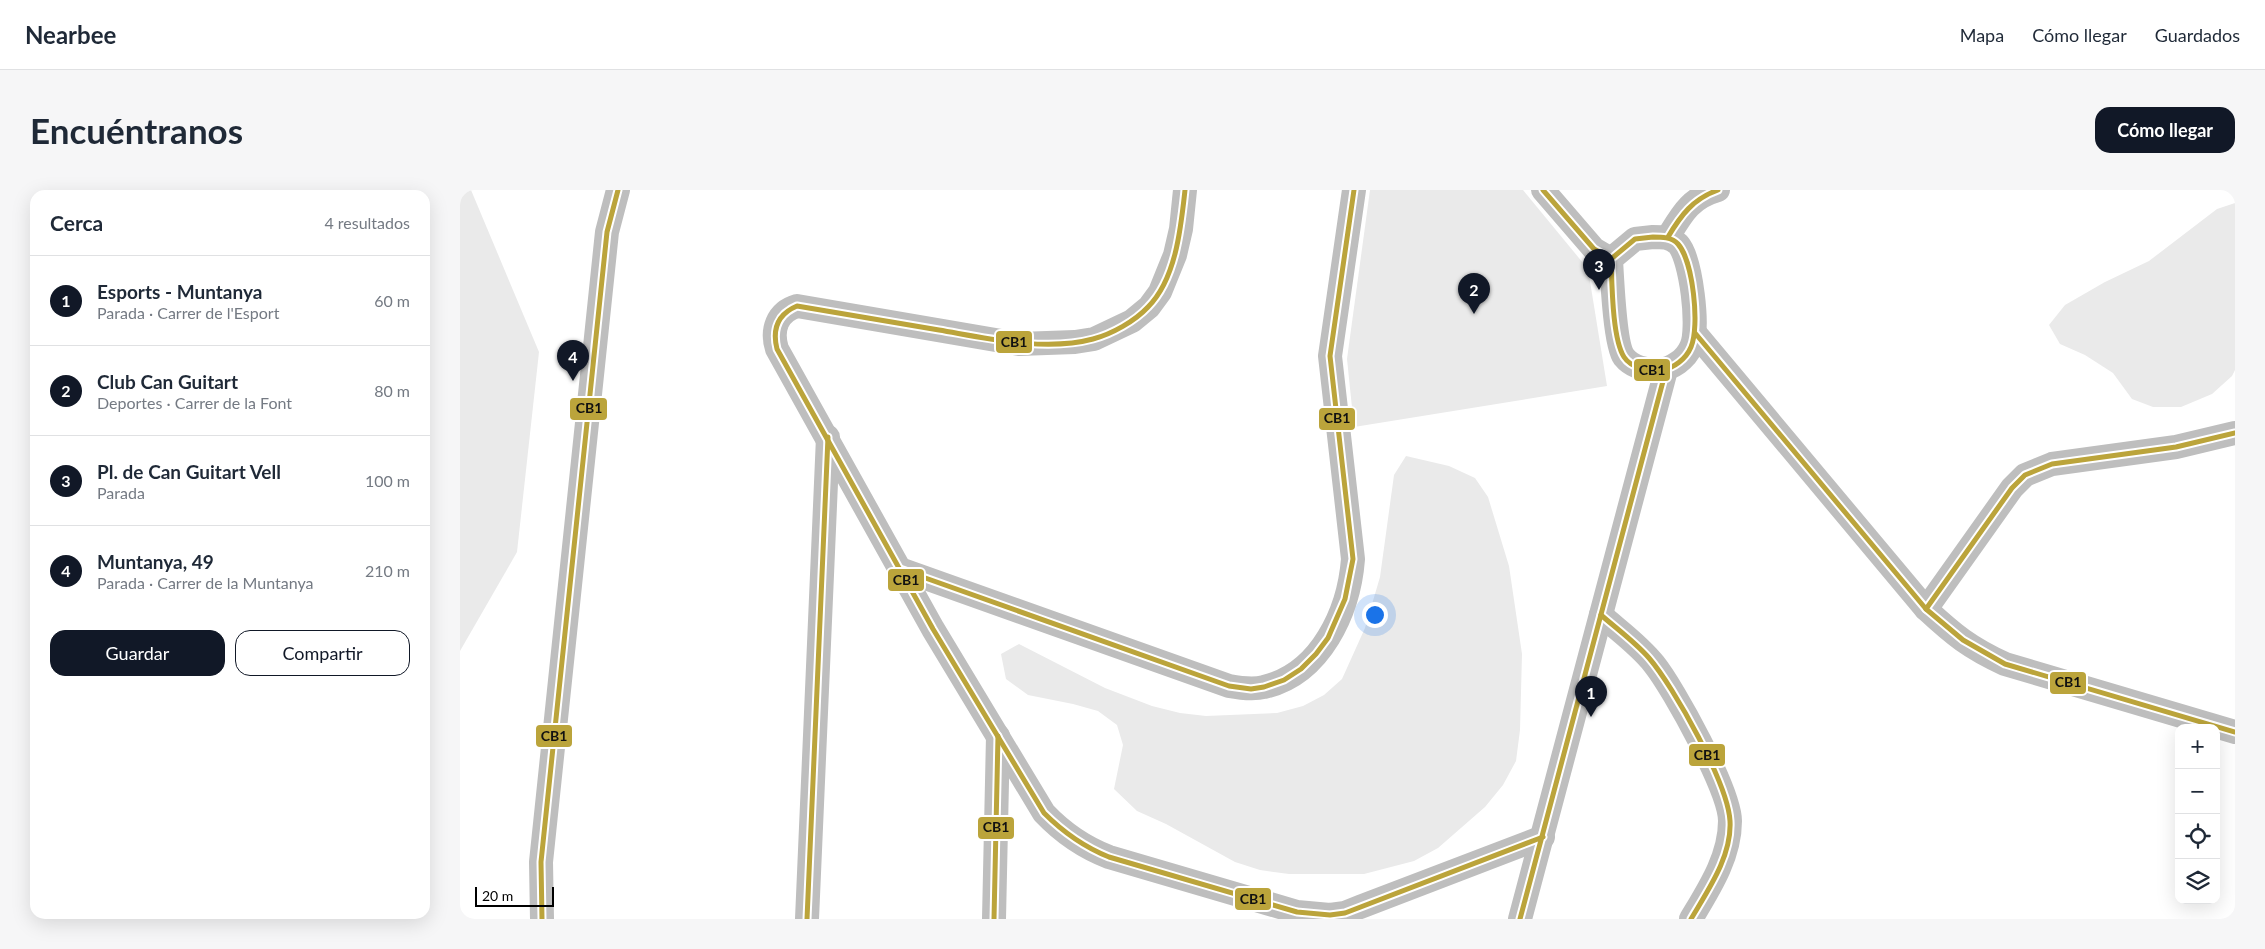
<!DOCTYPE html>
<html lang="es">
<meta charset="utf-8">
<style>
body{margin:0;font-family:Lato,sans-serif;background:#f6f6f7;color:#1f2937}
.controls{position:absolute;right:15px;bottom:15px;display:grid;overflow:hidden;border-radius:10px;box-shadow:0 5px 20px #0002}
.controls button{width:45px;height:45px;display:grid;place-items:center;padding:0;border:0;border-bottom:1px solid #e0e1e3;background:#fff;color:#1f2937;font:25px sans-serif}
.scale{position:absolute;left:15px;bottom:12px;width:79px;box-sizing:border-box;padding-left:5px;border:2px solid #000;border-top:0;font-size:14px;line-height:18px;white-space:nowrap;color:#000;-webkit-text-stroke:4px #fff;paint-order:stroke}
.you{position:absolute;left:914px;top:424px;width:18px;height:18px;margin:-12px;border:4px solid #fff;border-radius:50%;background:#1a73e8;box-shadow:0 0 0 8px #1a73e833}
.badge{display:grid;place-items:center;width:32px;height:32px;border-radius:50%;background:#111827;color:#fff;font-size:16px;font-weight:700}
.pin{position:absolute;translate:-50% -41px;filter:drop-shadow(0 1px 2px #0008)}
.pin::after{content:'';position:absolute;top:26px;width:18px;height:15px;background:inherit;clip-path:polygon(0 0,100% 0,50% 100%)}
.list{margin:0;padding:0;list-style:none}
h2{display:flex;justify-content:space-between;align-items:center;height:65px;margin:0;padding:0 20px;font-size:21px}
h2 small{font-size:16px;font-weight:400;color:#747a83}
.list li{display:grid;grid-template-columns:32px 1fr auto;gap:15px;align-items:center;box-sizing:border-box;height:90px;padding:0 20px;border-top:1px solid #e0e1e3}
.list b{display:block;font-size:19px;white-space:nowrap}
.list p{margin:0;font-size:16px;white-space:nowrap;color:#747a83}
.list em{font-size:16px;font-style:normal;color:#747a83}
.actions{display:flex;gap:10px;padding:15px 20px}
.actions a{flex:1;padding:11px 0;border:1px solid #111827;border-radius:15px;text-align:center;font-size:18px;color:#111827}
.actions .main{background:#111827;color:#fff}
.icon{flex:none;width:28px;height:28px;fill:none;stroke:currentColor;stroke-width:2;stroke-linecap:round;stroke-linejoin:round}
.map{position:relative;flex:none;width:1775px;height:729px;overflow:hidden;border-radius:15px}
header{display:flex;align-items:center;gap:30px;box-sizing:border-box;height:70px;padding:0 25px;background:#fff;border-bottom:1px solid #e0e1e3}
header strong{font-size:24px}
nav{display:flex;gap:28px;margin-inline-start:auto;font-size:18px}
.intro{display:flex;align-items:center;justify-content:space-between;box-sizing:border-box;height:120px;padding:0 30px}
h1{margin:0;font-size:35px}
.button{padding:12px 22px;border-radius:15px;background:#111827;color:#fff;font-size:18px;font-weight:700}
main{display:flex;gap:30px;padding:0 30px}
aside{flex:1;background:#fff;border-radius:15px;box-shadow:0 5px 20px #0002}
.map>svg:first-child{display:block}
</style>
<header>
<strong>Nearbee</strong>
<nav><a>Mapa</a><a>Cómo llegar</a><a>Guardados</a></nav>
</header>
<div class="intro"><h1>Encuéntranos</h1><a class="button">Cómo llegar</a></div>
<main>
<aside>
<h2>Cerca<small>4 resultados</small></h2>
<ul class="list">
<li><span class="badge">1</span><div><b>Esports - Muntanya</b><p>Parada · Carrer de l'Esport</p></div><em>60 m</em></li>
<li><span class="badge">2</span><div><b>Club Can Guitart</b><p>Deportes · Carrer de la Font</p></div><em>80 m</em></li>
<li><span class="badge">3</span><div><b>Pl. de Can Guitart Vell</b><p>Parada</p></div><em>100 m</em></li>
<li><span class="badge">4</span><div><b>Muntanya, 49</b><p>Parada · Carrer de la Muntanya</p></div><em>210 m</em></li>
</ul>
<div class="actions"><a class="main">Guardar</a><a>Compartir</a></div>
</aside>
<div class="map">
<svg width="1775" height="729" viewBox="0 0 1775 729">
<rect width="100%" height="100%" fill="#fff"/>
<g fill="#eaeaea">
<path d="M0 0H11L79 162 57 362 0 461Z"/>
<path d="M910 0H1063L1128 79 1147 196 894 237 887 169Z"/>
<path d="M1775 13V180L1772 186 1752 204 1721 217H1693L1672 209 1653 183 1625 165 1600 154 1589 135 1605 115 1645 92 1689 71 1757 19Z"/>
<path d="M946 266 989 276 1015 288 1028 307 1049 376 1062 464 1060 540 1056 571 1043 595 1025 617 978 658 954 671 904 684H829L800 680 775 672 706 634 677 621 654 599 663 555 657 535 638 521 613 514 568 505 546 489 541 464 559 454 645 498 692 516 720 523 746 526 817 523 843 516 864 505 882 489 905 438 920 387 934 285Z"/>
</g>
<g fill="none" stroke-linecap="round" stroke-linejoin="round">
<g stroke="#bebebe" stroke-width="24">
<path d="M725 0 721 39 715 65 700 102 689 117 672 131 634 149 615 152 559 154 337 116C317 122 311 140 317 159L473 439 584 623C603 643 623 657 649 667L837 722 870 725 885 723 900 717 1083 647"/>
<path d="M1083 0 1134 59 1151 69"/>
<path d="M1193 47C1203 47 1210 47 1218 54 1231 68 1240 140 1231 157 1226 169 1212 179 1199 180 1186 180 1172 177 1164 167 1155 155 1152 87 1151 69L1175 49Z"/>
<path d="M1208 47C1222 24 1230 8 1258 0"/>
<path d="M1235 143 1466 419C1494 445 1510 458 1545 474L1775 542"/>
<path d="M440 379 769 496C780 498 793 500 804 497 861 484 889 421 893 369L870 166 894 0"/>
<path d="M1466 419 1552 298 1565 285 1592 274 1716 257 1775 243"/>
<path d="M1141 425C1159 441 1179 455 1194 474 1214 499 1270 601 1270 631 1270 667 1249 699 1231 729"/>
<path d="M82 729 81 672 147 42 158 0"/>
<path d="M347 729 368 247"/>
<path d="M534 729 538 546"/>
<path d="M1060 729 1206 180"/>
</g>
<defs>
<g id="bus-1">
<path d="M725 0C721 37 716 89 688 117 675 131 652 144 633 149 585 162 526 148 479 140 432 132 384 124 337 116 318 124 312 139 317 159L473 439 584 623C603 642 624 657 649 667L837 722 870 725 885 723 1083 647"/>
<path d="M1083 0 1134 59 1151 69"/>
<path d="M1193 47C1201 47 1212 47 1218 54 1233 71 1240 136 1231 157 1226 169 1214 178 1202 180 1190 182 1171 178 1164 167 1152 148 1152 92 1151 69L1175 49Z"/>
<path d="M1208 47C1221 25 1233 9 1258 0"/>
<path d="M1235 143 1466 419 1503 450 1545 474 1775 542"/>
<path d="M440 379 769 496 791 499 804 497 824 490 841 479 856 464 868 448 885 409 893 369 870 166 894 0"/>
<path d="M1466 419 1552 298 1565 285 1592 274 1716 257 1775 243"/>
<path d="M1141 425C1157 439 1175 452 1189 468 1214 497 1268 594 1270 631 1272 666 1248 700 1231 729"/>
<path d="M82 729 81 672 147 42 158 0"/>
<path d="M347 729 368 247"/>
<path d="M534 729 538 546"/>
<path d="M1060 729 1206 180"/>
</g>
</defs>
<use href="#bus-1" stroke="#fff" stroke-width="9"/>
<use href="#bus-1" stroke="#bba43b" stroke-width="5"/>
</g>
<g stroke="#fff" stroke-width="2">
<rect x="535" y="140" width="38" height="24" rx="5" fill="#bba43b"/>
<rect x="1173" y="168" width="38" height="24" rx="5" fill="#bba43b"/>
<rect x="109" y="207" width="39" height="24" rx="5" fill="#bba43b"/>
<rect x="858" y="217" width="38" height="24" rx="5" fill="#bba43b"/>
<rect x="427" y="378" width="38" height="24" rx="5" fill="#bba43b"/>
<rect x="1589" y="481" width="38" height="24" rx="5" fill="#bba43b"/>
<rect x="75" y="534" width="38" height="24" rx="5" fill="#bba43b"/>
<rect x="1228" y="553" width="38" height="24" rx="5" fill="#bba43b"/>
<rect x="517" y="626" width="38" height="24" rx="5" fill="#bba43b"/>
<rect x="774" y="697" width="38" height="24" rx="5" fill="#bba43b"/>
</g>
<g font-size="14" text-anchor="middle" font-weight="bold" fill="#111">
<text x="554" y="157">CB1</text>
<text x="1192" y="185">CB1</text>
<text x="129" y="223">CB1</text>
<text x="877" y="233">CB1</text>
<text x="446" y="395">CB1</text>
<text x="1608" y="497">CB1</text>
<text x="94" y="551">CB1</text>
<text x="1247" y="570">CB1</text>
<text x="536" y="642">CB1</text>
<text x="793" y="714">CB1</text>
</g>
</svg>
<div class="controls">
<button>+</button>
<button>−</button>
<button><svg class="icon" aria-label="locate" viewBox="0 0 24 24"><circle cx="12" cy="12" r="6"/><path d="M12 2v4M12 18v4M2 12h4M18 12h4"/></svg></button>
<button><svg class="icon" aria-label="layers" viewBox="0 0 24 24"><path d="M12 4l9 5-9 5-9-5zM3 14l9 5 9-5"/></svg></button>
</div>
<div class="scale">20 m</div>
<div class="you"></div>
<div class="pin badge" style="left:1131px;top:527px">1</div>
<div class="pin badge" style="left:1014px;top:124px">2</div>
<div class="pin badge" style="left:1139px;top:100px">3</div>
<div class="pin badge" style="left:113px;top:191px">4</div>
</div>
</main>
